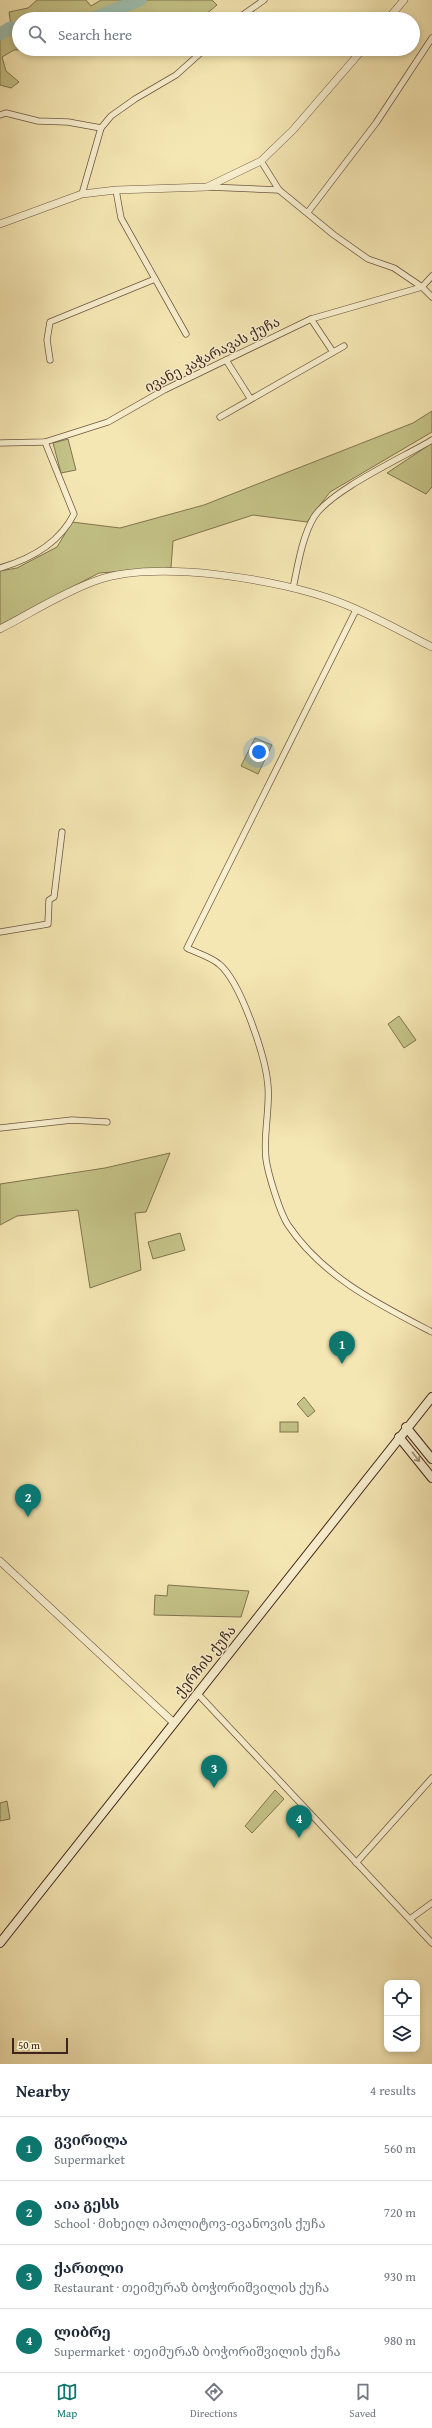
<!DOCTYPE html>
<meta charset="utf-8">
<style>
body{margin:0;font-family:"Gentium Book Plus","Noto Serif Georgian",serif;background:#f6f6f7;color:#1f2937}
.controls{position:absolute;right:12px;bottom:12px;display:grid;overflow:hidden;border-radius:8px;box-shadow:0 2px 6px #0003}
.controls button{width:36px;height:36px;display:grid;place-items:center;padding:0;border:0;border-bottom:1px solid #e0e1e3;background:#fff;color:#1f2937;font:20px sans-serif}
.scale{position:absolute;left:12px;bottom:10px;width:56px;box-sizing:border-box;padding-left:4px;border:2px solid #40251b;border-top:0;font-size:11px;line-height:14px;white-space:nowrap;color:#40251b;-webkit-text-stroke:3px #f8efce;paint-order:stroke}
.you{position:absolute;left:259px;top:752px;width:14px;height:14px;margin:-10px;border:3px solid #fff;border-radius:50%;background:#1a73e8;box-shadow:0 0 0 6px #1a73e833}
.badge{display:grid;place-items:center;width:26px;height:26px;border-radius:50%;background:#0f766e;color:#fff;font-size:13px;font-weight:700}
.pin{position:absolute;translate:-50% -33px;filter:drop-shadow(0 1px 2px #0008)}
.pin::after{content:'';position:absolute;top:21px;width:14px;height:12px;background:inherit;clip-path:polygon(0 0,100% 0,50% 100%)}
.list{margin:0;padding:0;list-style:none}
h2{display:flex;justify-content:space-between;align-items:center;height:52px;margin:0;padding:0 16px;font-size:17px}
h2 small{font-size:13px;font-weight:400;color:#747a83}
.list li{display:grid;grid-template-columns:26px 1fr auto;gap:12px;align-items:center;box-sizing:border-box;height:64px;padding:0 16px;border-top:1px solid #e0e1e3}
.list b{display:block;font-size:15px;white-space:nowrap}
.list p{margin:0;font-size:13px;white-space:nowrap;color:#747a83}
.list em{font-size:13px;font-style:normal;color:#747a83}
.icon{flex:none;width:22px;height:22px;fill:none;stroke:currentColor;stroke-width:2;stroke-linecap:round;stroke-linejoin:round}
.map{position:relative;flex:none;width:432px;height:2064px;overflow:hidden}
.search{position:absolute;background:#fff;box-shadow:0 2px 6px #0003;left:12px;right:12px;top:12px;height:44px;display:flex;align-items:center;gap:10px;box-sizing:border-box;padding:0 14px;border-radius:22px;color:#747a83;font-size:15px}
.sheet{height:308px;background:#fff}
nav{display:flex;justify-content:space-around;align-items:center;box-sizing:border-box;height:56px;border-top:1px solid #e0e1e3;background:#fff;font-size:11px;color:#747a83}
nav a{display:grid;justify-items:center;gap:2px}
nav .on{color:#0f766e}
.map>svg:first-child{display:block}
</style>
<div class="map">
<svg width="432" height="2064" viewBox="0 0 432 2064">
<rect width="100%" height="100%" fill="#f5e7b3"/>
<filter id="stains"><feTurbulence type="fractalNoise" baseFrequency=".005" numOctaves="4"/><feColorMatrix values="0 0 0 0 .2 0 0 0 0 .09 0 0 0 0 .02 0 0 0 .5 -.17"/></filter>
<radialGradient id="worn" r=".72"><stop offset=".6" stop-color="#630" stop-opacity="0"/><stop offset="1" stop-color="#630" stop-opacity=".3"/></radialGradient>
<g fill="#c4c387" stroke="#827451">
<path d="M37 0H86L91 6 101 0H212L217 5 200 19H19V49H32L14 50 2 57 6 71 19 82 11 88 0 85V31L11 26 9 12 28 8Z"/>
<path d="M432 411V432L330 492 307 522 253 515 173 541 171 568 99 573 0 625V571L17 568 57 547 72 522 120 528 204 505 413 423Z"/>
<path d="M68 439 76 470 61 473 53 443Z"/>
<path d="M432 443V487L426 494 387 473Z"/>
<path d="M255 738 272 745 258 774 241 766Z"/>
<path d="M399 1016 416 1040 404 1048 388 1024Z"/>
<path d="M170 1153 146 1212 135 1213 141 1270 90 1288 78 1210 17 1216 0 1225V1184L105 1168Z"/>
<path d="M180 1233 185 1250 153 1259 148 1242Z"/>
<path d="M304 1397 315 1411 308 1417 297 1404Z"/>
<rect x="280" y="1422" width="18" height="10"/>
<path d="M168 1585 249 1591 241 1617 154 1615 155 1595 167 1596Z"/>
<path d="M275 1790 284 1799 252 1833 245 1826Z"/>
<path d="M7 1801 10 1819 0 1821V1803Z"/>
</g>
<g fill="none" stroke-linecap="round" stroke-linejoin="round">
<g stroke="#9dbfb1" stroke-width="13">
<path d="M91 19 140 0"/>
<path d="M0 34 10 28H19"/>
</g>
<defs>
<g id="minor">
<path d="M237 19 264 0"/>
<path d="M0 115 6 113 38 121 68 122 101 128"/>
<path d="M261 161 279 190 334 235 368 259 394 268 422 287 432 297"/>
<path d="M208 187 279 190"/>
<path d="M116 190 121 218 186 334"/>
<path d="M82 194 101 128 111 116 135 99 176 75 205 49"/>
<path d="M308 212 376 123 432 38"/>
<path d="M311 319 333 352"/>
<path d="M50 360 47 340 50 322 155 279"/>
<path d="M226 360 250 398"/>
<path d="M220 417 344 346"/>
<path d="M0 443 45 442 108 422 164 390 311 319 422 287 432 276"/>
<path d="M0 568C31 559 59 544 74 514L45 442"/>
<path d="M293 588C298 565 302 537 314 517 331 490 402 458 432 440"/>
<path d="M356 610 187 948C197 953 211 957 219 964 241 982 266 1058 268 1086 270 1110 263 1135 266 1159 268 1174 280 1213 288 1225 323 1277 378 1304 432 1332"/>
<path d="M0 932 48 924 49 900 54 897 62 832"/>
<path d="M0 1128 72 1120 107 1122"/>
<path d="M197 1693 432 1943"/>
<path d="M356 1863 432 1778"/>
<path d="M410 1919 432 1903"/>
</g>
<g id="tertiary">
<path d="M388 19 404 0"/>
<path d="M0 224 82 194 116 190 207 187 261 161 293 130 363 49"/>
<path d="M0 629C31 613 62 593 95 581 155 559 280 579 339 602 371 614 402 632 432 647"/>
<path d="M0 1561 173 1722"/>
</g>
<g id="secondary">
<path d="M406 1427 432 1459"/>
<path d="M399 1437 432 1478"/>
<path d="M0 1943 432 1397"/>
</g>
</defs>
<use href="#minor" stroke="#6d5641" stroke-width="7"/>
<use href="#tertiary" stroke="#6d5641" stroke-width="8"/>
<use href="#secondary" stroke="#40251b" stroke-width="10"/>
<use href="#minor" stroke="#f8efce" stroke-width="5.5"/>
<use href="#tertiary" stroke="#f8efce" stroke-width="7"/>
<use href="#secondary" stroke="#f8efce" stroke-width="8"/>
</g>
<defs><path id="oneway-shaft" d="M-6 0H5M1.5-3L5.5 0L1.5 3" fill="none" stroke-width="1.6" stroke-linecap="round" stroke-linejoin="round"/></defs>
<use stroke="#9c8a74" href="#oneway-shaft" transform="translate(416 1457) rotate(52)"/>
<g text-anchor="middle" stroke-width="3" stroke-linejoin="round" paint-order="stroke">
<g font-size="14" fill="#40251b" stroke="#f8efce">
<text transform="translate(212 354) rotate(-27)" y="5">ივანე კაჭარავას ქუჩა</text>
<text transform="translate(205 1661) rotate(-51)" y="5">ქერჩის ქუჩა</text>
</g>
</g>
<rect width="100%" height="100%" filter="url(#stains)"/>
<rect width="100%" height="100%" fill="url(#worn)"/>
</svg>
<div class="controls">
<button><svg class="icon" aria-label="locate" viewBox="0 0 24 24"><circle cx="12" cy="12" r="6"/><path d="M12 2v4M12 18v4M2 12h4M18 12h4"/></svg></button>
<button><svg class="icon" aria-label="layers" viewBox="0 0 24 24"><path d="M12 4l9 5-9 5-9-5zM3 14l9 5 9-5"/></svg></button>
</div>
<div class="scale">50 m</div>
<div class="you"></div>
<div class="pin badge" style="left:342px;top:1364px">1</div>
<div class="pin badge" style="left:28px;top:1517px">2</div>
<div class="pin badge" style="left:214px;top:1788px">3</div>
<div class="pin badge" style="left:299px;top:1838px">4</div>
<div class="search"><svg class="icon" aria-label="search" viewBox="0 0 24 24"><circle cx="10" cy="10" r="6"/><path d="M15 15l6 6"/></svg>Search here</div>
</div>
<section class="sheet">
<h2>Nearby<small>4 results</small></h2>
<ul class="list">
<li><span class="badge">1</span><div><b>გვირილა</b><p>Supermarket</p></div><em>560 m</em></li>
<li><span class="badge">2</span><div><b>აია გესს</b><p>School · მიხეილ იპოლიტოვ-ივანოვის ქუჩა</p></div><em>720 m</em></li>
<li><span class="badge">3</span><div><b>ქართლი</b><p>Restaurant · თეიმურაზ ბოჭორიშვილის ქუჩა</p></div><em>930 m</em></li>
<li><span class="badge">4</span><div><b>ლიბრე</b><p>Supermarket · თეიმურაზ ბოჭორიშვილის ქუჩა</p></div><em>980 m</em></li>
</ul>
</section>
<nav>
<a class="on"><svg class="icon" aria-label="map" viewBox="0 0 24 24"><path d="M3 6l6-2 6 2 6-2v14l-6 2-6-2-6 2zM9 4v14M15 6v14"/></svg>Map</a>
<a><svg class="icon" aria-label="directions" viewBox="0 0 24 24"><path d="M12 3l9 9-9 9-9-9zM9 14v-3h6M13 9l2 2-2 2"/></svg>Directions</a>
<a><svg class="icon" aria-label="saved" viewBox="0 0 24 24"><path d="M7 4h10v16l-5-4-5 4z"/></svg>Saved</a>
</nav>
